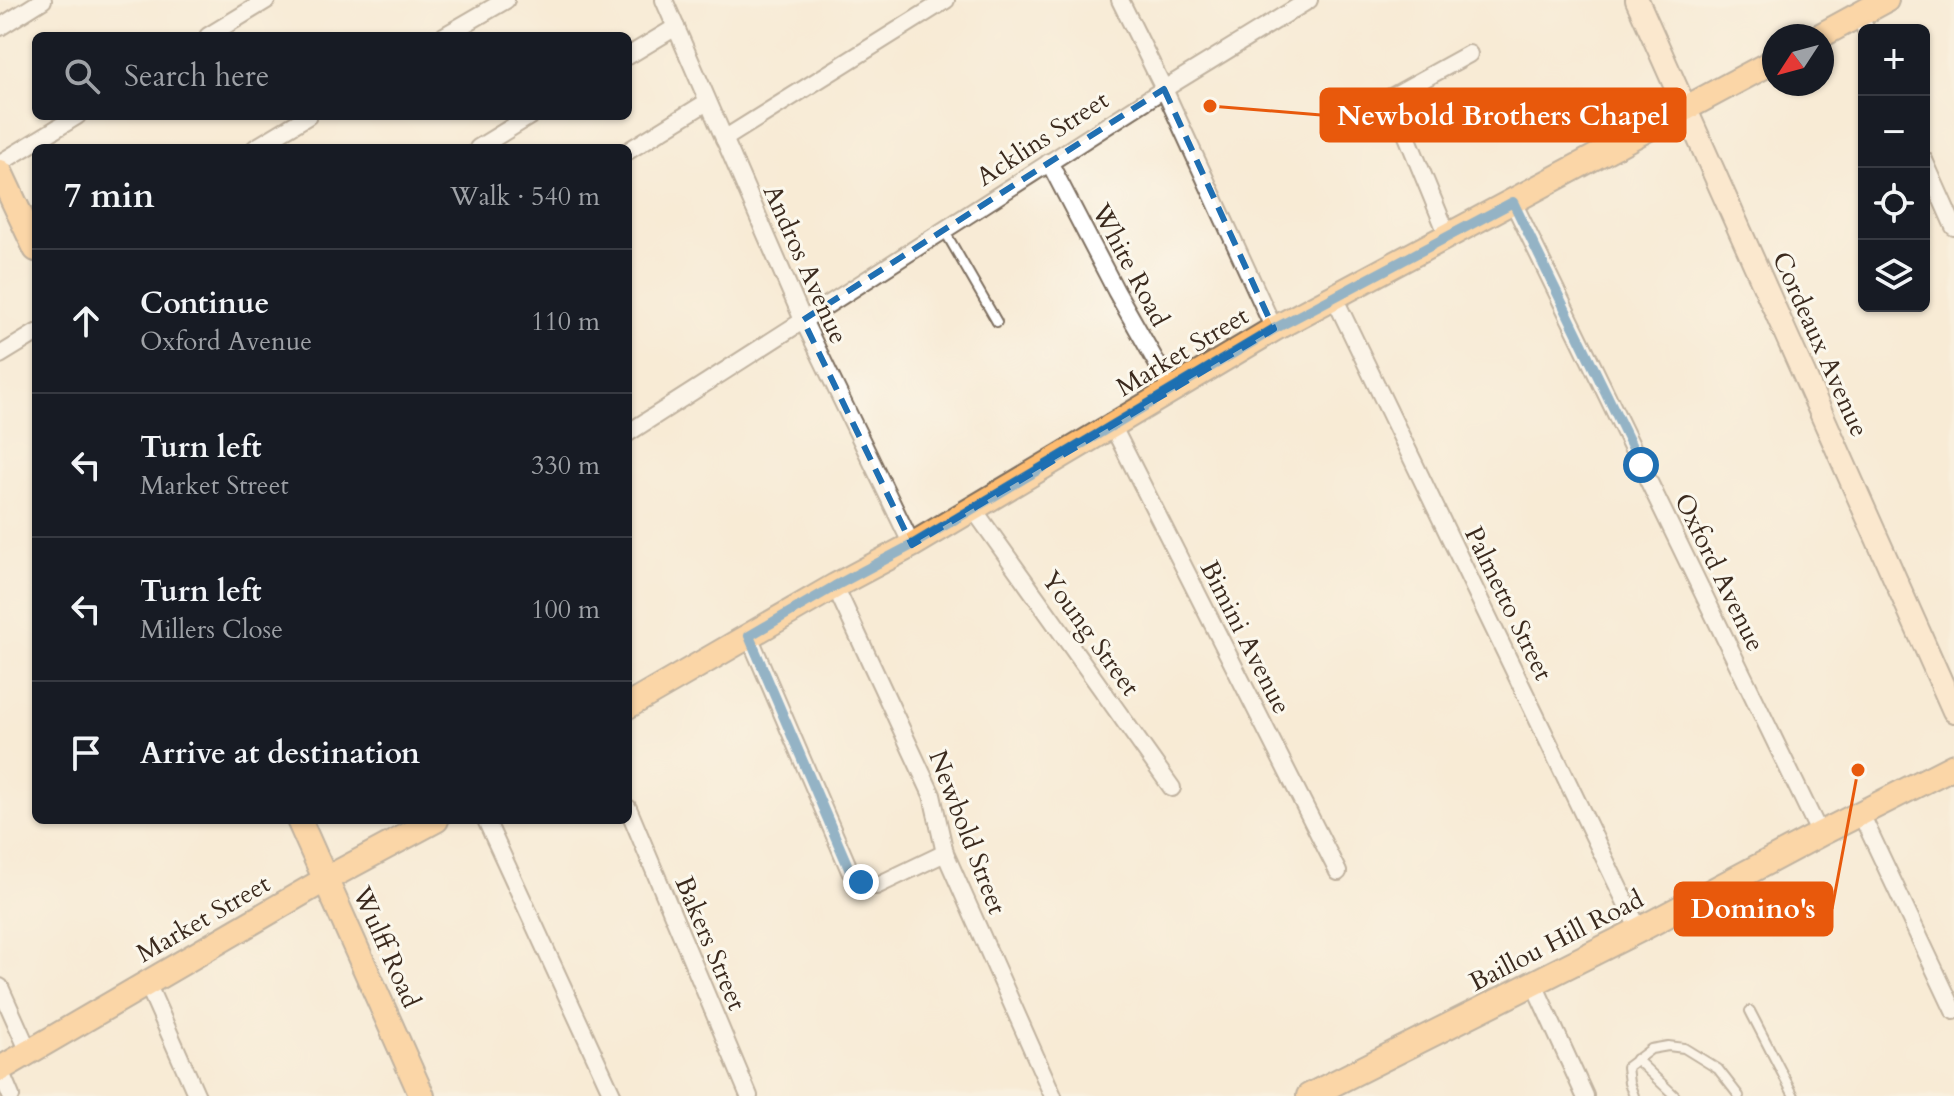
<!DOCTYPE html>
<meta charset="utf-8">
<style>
body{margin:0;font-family:Cardo,serif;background:#242831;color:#f1f3f6}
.controls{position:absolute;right:24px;top:24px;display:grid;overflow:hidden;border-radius:12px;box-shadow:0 2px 6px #0004}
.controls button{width:72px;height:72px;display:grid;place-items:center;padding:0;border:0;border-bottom:2px solid #363941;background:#171b24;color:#f1f3f6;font:40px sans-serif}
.compass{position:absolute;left:1762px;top:24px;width:72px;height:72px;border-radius:50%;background:#171b24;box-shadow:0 2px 6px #0004;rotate:234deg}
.stop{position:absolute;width:24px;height:24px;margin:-18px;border:6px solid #1f6fb2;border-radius:50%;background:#fff}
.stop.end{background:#1f6fb2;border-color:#fff;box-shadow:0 2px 8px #0008}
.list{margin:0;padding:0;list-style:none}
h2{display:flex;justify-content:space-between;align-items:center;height:104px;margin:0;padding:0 32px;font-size:34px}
h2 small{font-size:26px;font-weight:400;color:#9ea1a6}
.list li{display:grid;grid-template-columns:52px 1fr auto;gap:24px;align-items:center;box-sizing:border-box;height:144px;padding:0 32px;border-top:2px solid #363941}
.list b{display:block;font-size:30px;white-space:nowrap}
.list p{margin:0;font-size:26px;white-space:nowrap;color:#9ea1a6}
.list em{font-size:26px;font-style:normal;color:#9ea1a6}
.icon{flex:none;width:44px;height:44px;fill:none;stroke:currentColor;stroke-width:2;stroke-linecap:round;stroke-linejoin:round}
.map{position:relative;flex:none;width:1954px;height:1096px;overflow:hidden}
.search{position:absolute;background:#171b24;box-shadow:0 2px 6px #0004;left:32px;top:32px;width:600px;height:88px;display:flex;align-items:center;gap:20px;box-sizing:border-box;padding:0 28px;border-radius:12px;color:#9ea1a6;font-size:30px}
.panel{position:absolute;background:#171b24;box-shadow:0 2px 6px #0004;left:32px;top:144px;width:600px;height:680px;border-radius:12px}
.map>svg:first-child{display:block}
</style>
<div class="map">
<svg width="1954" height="1096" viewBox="0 0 1954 1096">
<rect width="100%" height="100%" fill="#fbf7ec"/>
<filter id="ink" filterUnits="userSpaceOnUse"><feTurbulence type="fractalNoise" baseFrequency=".0125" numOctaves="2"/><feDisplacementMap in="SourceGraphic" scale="16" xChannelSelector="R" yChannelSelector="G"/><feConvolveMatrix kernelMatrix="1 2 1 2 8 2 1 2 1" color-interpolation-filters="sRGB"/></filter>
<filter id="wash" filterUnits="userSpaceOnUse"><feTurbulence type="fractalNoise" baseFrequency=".006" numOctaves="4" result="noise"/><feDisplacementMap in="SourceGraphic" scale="32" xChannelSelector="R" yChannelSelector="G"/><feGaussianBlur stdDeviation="1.8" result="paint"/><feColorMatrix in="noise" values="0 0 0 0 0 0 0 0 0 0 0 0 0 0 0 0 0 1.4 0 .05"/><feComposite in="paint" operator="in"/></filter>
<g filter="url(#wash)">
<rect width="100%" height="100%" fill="#f8ebd6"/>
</g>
<g filter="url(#ink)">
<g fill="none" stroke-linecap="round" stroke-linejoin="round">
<defs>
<g id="lane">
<path d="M944 230 997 322"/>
<path d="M1750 1011 1794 1096"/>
<path d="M1636 1059 1675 1096"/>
<path d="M1634 1096 1629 1083 1627 1067 1651 1049 1668 1046 1684 1048 1718 1069 1739 1096"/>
</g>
<g id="street">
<path d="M664 0 803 320 912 545"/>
<path d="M1120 0 1164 89 1274 329"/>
<path d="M1859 15 1866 30"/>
<path d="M0 27 43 0"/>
<path d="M208 36 267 0"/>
<path d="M444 36 506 0"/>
<path d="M628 56 676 27"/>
<path d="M1391 97 1448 236"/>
<path d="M1335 128 1469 54"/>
<path d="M724 139 946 0"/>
<path d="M255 148 308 116"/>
<path d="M478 148 530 116"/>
<path d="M628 151 707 102"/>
<path d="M1924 160 1954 227"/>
<path d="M1049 162 1116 291 1172 390"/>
<path d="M0 163 77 116"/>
<path d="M1513 202 1820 834"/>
<path d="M1334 297 1639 930"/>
<path d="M0 355 36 333"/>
<path d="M1112 425 1338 872"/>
<path d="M628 433 1164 89 1309 0"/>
<path d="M972 507 1172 788"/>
<path d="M835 586 932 795 945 853 1053 1096"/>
<path d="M749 636 850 871 861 882 876 886 945 853"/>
<path d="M628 808 749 1096"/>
<path d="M1861 814 1954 1011"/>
<path d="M486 820 613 1096"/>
<path d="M1533 982 1585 1096"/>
<path d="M147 983 197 1096"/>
<path d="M0 987 29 1052"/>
<path d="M0 1070 11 1096"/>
</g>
<path id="secondary" d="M1637 0 1954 711"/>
<g id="primary">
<path d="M1820 36 1886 0"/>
<path d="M0 172 36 249"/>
<path d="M628 706 835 586 912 545 1274 329 1774 61"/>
<path d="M299 820 422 1096"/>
<path d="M0 1069 326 879 436 820"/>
<path d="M1309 1096 1639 930 1820 834 1954 766"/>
</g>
</defs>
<use href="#lane" stroke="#7d6e5e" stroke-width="12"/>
<use href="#street" stroke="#7d6e5e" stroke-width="20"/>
<use href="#secondary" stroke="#7d6e5e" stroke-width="26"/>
<use href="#primary" stroke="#7d6e5e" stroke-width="28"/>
<use href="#lane" stroke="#fff" stroke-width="8"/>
<use href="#street" stroke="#fff" stroke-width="16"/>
<use href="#secondary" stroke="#ffe4c6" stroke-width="22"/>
<use href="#primary" stroke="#febc70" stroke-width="24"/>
</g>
</g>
<g fill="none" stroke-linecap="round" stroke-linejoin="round" filter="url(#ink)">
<path stroke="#1f6fb2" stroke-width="10" d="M861 882 850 871 749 636 835 586 912 545 1274 329 1513 202 1641 465"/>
</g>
<path d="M0 0H1954V1096H0ZM1164 89 1274 329 912 545 803 320Z" fill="#f8ebd6" fill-opacity=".55" fill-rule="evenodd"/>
<path fill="none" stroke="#1f6fb2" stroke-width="6" stroke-dasharray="16 10" stroke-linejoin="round" d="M1164 89 1274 329 912 545 803 320Z"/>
<g text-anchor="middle" stroke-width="6" stroke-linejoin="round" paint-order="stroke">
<g font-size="26" fill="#3b2a1e" stroke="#fbf7ec">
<text transform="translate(1042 138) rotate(-33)" y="9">Acklins Street</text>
<text transform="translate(806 264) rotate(66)" y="9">Andros Avenue</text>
<text transform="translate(1131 265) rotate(62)" y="9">White Road</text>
<text transform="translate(1821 344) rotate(66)" y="9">Cordeaux Avenue</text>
<text transform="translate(1182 351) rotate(-31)" y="9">Market Street</text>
<text transform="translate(1720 572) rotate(64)" y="9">Oxford Avenue</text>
<text transform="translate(1509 603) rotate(64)" y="9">Palmetto Street</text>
<text transform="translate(1091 633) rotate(54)" y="9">Young Street</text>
<text transform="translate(1246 637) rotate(63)" y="9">Bimini Avenue</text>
<text transform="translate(968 832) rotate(69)" y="9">Newbold Street</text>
<text transform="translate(203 918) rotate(-30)" y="9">Market Street</text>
<text transform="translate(1556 940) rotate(-27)" y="9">Baillou Hill Road</text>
<text transform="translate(711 943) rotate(67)" y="9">Bakers Street</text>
<text transform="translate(387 947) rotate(66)" y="9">Wulff Road</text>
</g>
</g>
<path fill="none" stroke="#e8590c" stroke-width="3" d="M1210 106L1321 115M1858 770L1832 909"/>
<g fill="#e8590c" stroke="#fbf7ec" stroke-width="3">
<circle cx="1210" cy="106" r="8"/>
<circle cx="1858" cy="770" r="8"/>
</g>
<g fill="#e8590c" stroke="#e8590c" stroke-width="3">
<rect x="1321" y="89" width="364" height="52" rx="8"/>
<rect x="1675" y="883" width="157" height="52" rx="8"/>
</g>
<g font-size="28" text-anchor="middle" font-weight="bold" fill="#fff">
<text x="1503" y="125">Newbold Brothers Chapel</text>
<text x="1753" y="918">Domino's</text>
</g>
</svg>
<div class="controls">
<button>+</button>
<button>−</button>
<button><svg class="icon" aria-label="locate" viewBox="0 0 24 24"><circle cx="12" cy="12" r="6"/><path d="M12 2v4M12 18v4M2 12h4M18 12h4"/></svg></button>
<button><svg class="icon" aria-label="layers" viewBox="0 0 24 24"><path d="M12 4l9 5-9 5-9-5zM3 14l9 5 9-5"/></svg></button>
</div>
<svg class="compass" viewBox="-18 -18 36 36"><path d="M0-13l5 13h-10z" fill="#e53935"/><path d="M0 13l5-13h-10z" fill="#9ea1a6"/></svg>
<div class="stop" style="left:1641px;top:465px"></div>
<div class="stop end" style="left:861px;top:882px"></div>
<div class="search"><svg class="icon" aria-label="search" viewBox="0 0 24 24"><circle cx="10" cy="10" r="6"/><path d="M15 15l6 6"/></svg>Search here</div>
<section class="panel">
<h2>7 min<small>Walk · 540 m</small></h2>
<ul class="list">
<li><svg class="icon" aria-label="ahead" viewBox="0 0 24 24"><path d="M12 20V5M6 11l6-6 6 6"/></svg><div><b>Continue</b><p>Oxford Avenue</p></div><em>110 m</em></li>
<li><svg class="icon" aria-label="left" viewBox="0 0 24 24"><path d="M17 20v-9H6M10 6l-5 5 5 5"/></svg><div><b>Turn left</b><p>Market Street</p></div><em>330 m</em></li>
<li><svg class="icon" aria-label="left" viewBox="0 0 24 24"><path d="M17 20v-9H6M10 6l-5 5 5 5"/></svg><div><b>Turn left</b><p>Millers Close</p></div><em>100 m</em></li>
<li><svg class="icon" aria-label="arrive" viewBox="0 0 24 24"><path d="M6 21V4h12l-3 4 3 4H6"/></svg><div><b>Arrive at destination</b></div></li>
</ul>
</section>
</div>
